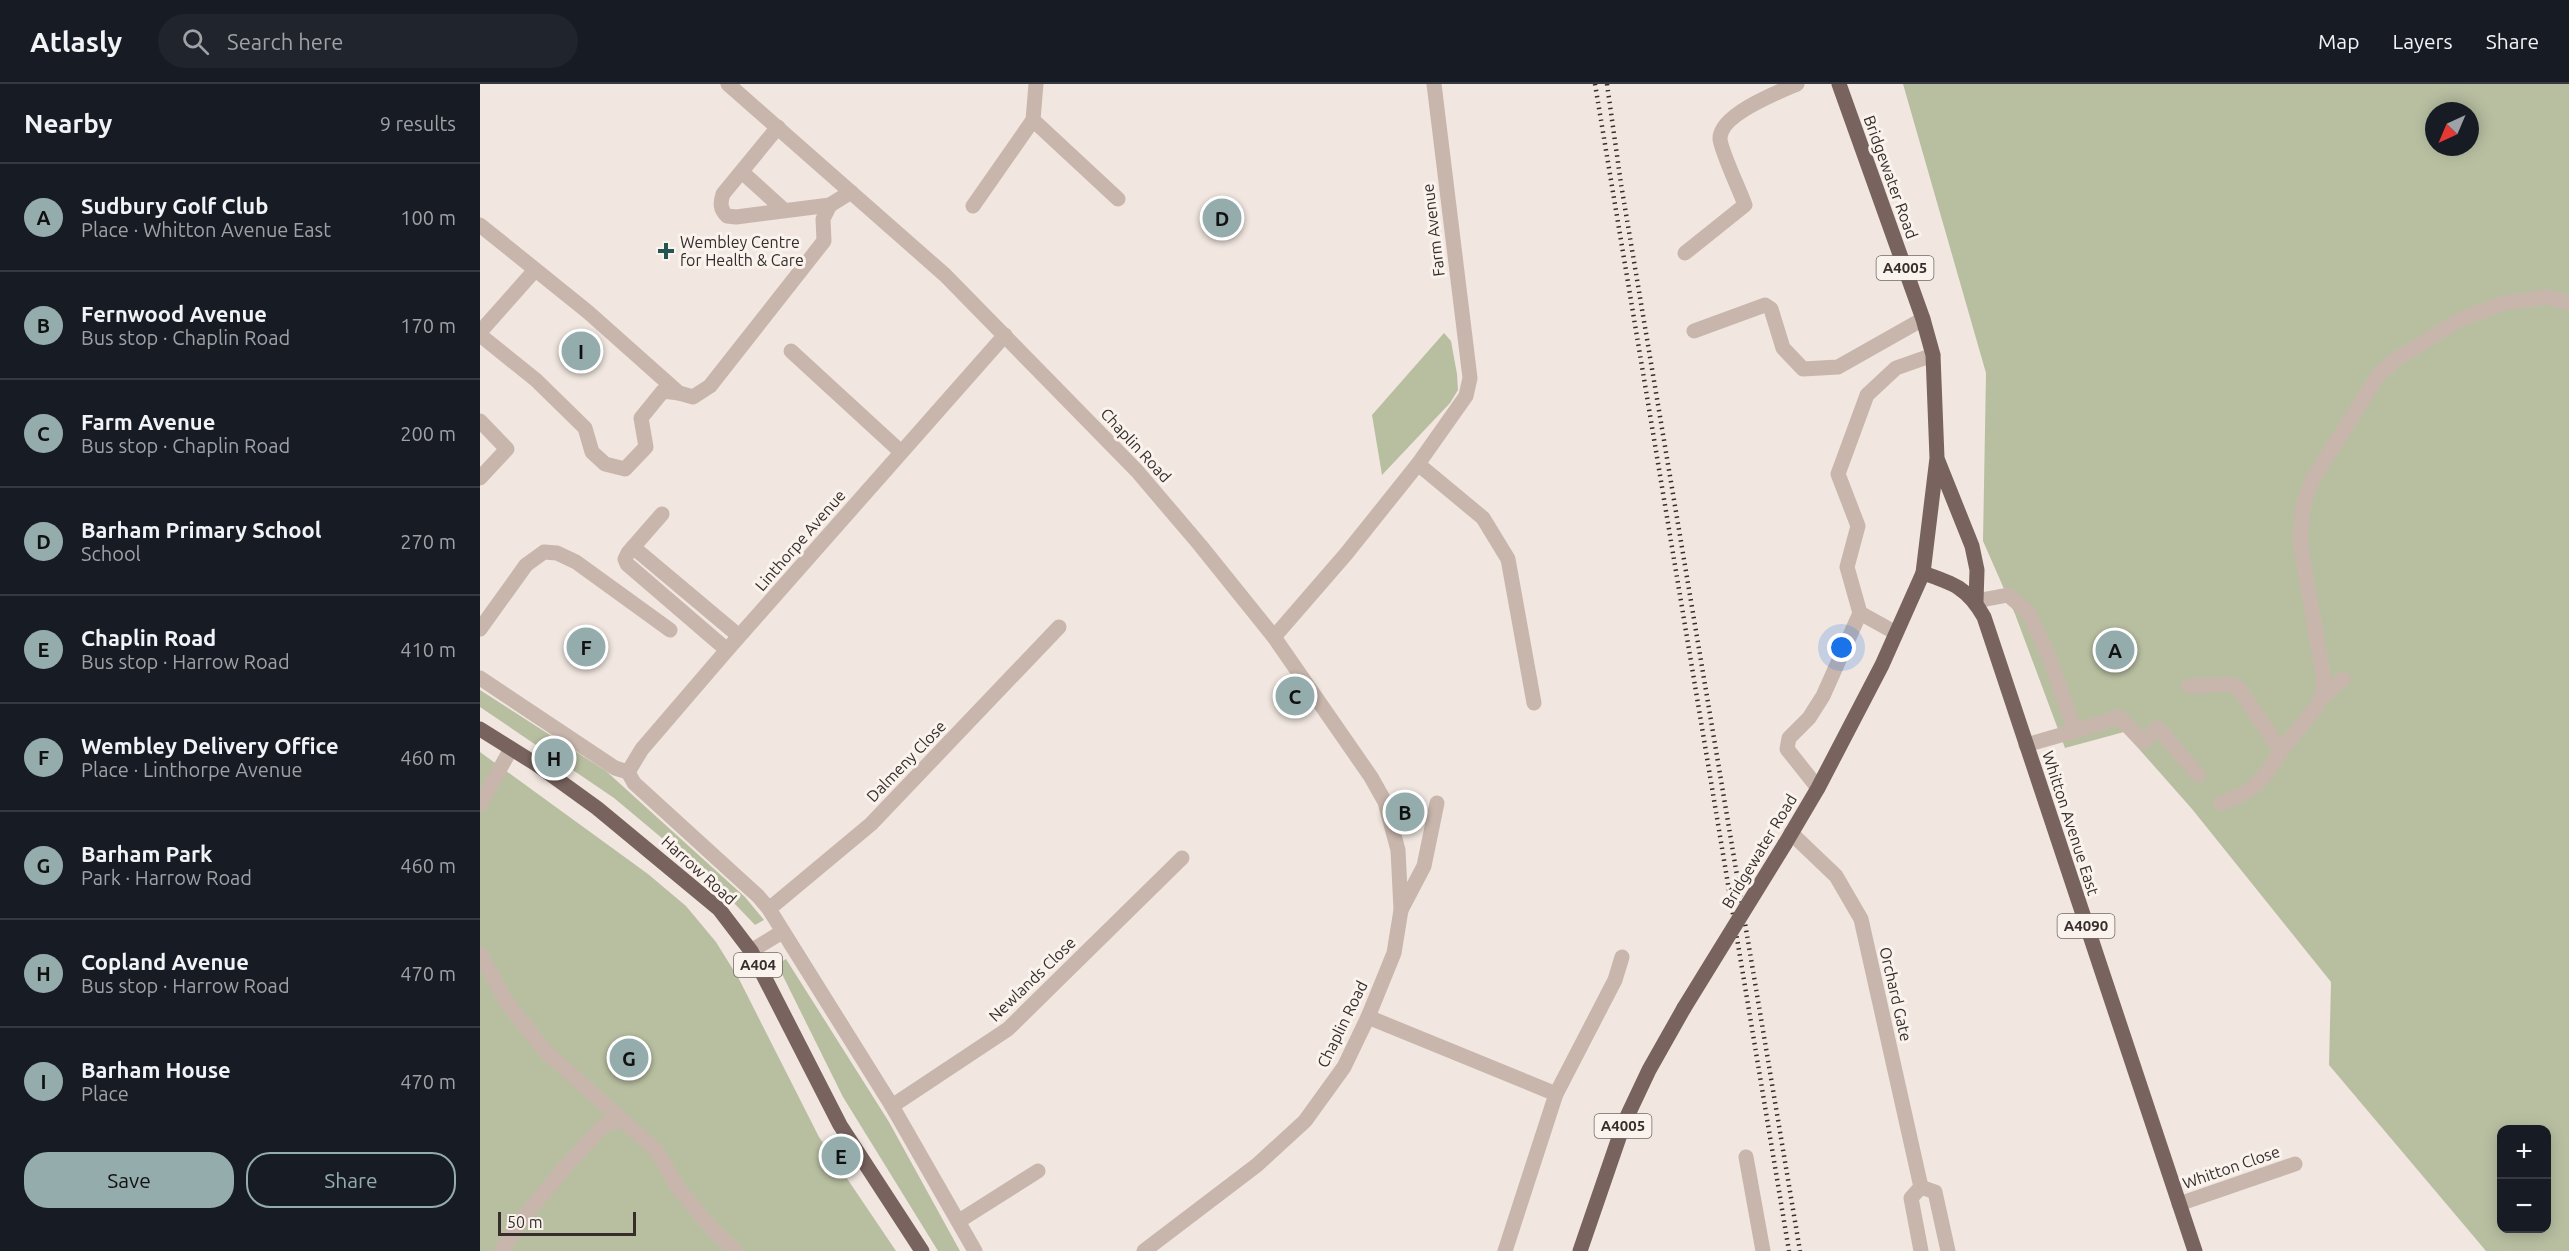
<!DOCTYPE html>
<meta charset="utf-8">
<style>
body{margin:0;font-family:Ubuntu,sans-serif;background:#20242c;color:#f1f3f6}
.controls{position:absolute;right:18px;bottom:18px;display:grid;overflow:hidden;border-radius:12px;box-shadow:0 3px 15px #0003}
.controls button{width:54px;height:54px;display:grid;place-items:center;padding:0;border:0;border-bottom:2px solid #363941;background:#171b24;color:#f1f3f6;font:30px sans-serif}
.compass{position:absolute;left:1945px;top:18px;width:54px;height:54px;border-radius:50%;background:#171b24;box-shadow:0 3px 15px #0003;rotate:224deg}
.scale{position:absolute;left:18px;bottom:15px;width:138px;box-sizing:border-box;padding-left:6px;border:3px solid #372e2b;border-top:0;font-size:16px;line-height:21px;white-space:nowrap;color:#372e2b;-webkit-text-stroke:4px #f9f2ed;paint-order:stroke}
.you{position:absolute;left:1362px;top:564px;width:21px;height:21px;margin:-15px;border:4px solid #fff;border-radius:50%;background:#1a73e8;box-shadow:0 0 0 9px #1a73e833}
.badge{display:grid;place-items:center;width:39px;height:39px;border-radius:50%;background:#95acad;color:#111;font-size:20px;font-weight:700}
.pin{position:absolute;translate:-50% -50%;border:3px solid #fff;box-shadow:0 2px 6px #0006}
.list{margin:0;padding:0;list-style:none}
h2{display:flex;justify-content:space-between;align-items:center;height:78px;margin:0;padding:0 24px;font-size:26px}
h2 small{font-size:20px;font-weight:400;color:#9ea1a6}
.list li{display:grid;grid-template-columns:39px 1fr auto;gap:18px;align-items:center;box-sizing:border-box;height:108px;padding:0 24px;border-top:2px solid #363941}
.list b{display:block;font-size:22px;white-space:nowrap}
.list p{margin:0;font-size:20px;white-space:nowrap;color:#9ea1a6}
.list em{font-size:20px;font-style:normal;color:#9ea1a6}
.actions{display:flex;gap:12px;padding:18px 24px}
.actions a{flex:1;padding:14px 0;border:2px solid #95acad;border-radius:24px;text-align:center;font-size:21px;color:#95acad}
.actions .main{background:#95acad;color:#111}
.icon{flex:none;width:33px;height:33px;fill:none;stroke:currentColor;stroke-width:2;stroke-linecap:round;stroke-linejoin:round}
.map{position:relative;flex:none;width:2089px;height:1167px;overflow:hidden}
header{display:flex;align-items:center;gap:36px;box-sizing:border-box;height:84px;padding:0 30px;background:#171b24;border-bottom:2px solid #363941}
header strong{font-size:28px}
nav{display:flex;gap:33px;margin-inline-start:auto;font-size:21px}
.search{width:420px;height:54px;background:#20242c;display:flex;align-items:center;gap:15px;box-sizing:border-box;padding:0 21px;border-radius:33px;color:#9ea1a6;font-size:22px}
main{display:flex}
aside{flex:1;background:#171b24}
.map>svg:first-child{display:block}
</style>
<header>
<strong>Atlasly</strong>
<div class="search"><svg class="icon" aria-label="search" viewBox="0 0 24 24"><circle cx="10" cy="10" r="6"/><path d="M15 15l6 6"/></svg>Search here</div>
<nav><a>Map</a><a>Layers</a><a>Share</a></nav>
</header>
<main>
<aside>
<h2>Nearby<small>9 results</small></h2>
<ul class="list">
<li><span class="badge">A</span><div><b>Sudbury Golf Club</b><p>Place · Whitton Avenue East</p></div><em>100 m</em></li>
<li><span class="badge">B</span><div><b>Fernwood Avenue</b><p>Bus stop · Chaplin Road</p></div><em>170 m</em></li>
<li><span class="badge">C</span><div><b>Farm Avenue</b><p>Bus stop · Chaplin Road</p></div><em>200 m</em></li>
<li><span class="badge">D</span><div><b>Barham Primary School</b><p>School</p></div><em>270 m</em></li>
<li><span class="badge">E</span><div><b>Chaplin Road</b><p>Bus stop · Harrow Road</p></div><em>410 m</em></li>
<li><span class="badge">F</span><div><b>Wembley Delivery Office</b><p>Place · Linthorpe Avenue</p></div><em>460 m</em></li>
<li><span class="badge">G</span><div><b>Barham Park</b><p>Park · Harrow Road</p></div><em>460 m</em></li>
<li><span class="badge">H</span><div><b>Copland Avenue</b><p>Bus stop · Harrow Road</p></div><em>470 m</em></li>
<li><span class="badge">I</span><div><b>Barham House</b><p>Place</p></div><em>470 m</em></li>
</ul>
<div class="actions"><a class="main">Save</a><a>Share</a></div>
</aside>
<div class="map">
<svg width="2089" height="1167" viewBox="0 0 2089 1167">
<rect width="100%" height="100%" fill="#f1e7e0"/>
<g fill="#b8bfa1" fill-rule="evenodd">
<path d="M1423 0H2089V1167H2006L1849 981 1851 898 1712 725 1644 648 1585 664 1535 530 1503 457 1506 289ZM1954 27H1990V63H1954ZM2022 1046H2066V1144H2022Z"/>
<path d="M964 249 971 257 977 290 978 306 970 319 902 391 892 331Z"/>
<path d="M0 606 126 687 265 813 284 836 275 841 232 796 134 714 0 623Z"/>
<path d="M0 668 168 790 206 822 236 858 259 895 339 1053 416 1167H0Z"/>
<path d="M306 875 409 1038 480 1167H458L363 1013 297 880Z"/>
</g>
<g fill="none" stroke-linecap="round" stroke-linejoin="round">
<g stroke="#c8b6ad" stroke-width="15">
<path d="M248 0 465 191 657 387 720 461 794 553 891 693 905 718 918 766 921 826 914 869 888 933 864 983 825 1037 777 1081 664 1167"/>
<path d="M556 0 553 36 638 115"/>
<path d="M298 43 243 110C240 119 240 125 247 132L256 133 350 121 371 108"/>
<path d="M262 88 304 126"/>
<path d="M493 122 553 36"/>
<path d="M0 141 108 228 199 309 213 313 230 302 344 157 343 135 350 121"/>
<path d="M1205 169 1265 121C1260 107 1241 67 1240 55 1239 31 1298 8 1317 0"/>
<path d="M1214 247 1285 221 1291 225 1303 264 1323 285 1358 283 1443 235"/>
<path d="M0 248 55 186"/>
<path d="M0 251 56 296 105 344 112 368 125 380 145 385 166 363 161 334 183 307 199 309"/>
<path d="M311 267 421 368"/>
<path d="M0 337 27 365 0 394"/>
<path d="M938 380 1003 434 1028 475 1054 619"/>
<path d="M182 430 148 469 145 475 147 480 247 566"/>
<path d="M153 463 259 552"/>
<path d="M1496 517 1528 511 1548 528 1568 570 1595 647 1546 661"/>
<path d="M1380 529 1416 549"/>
<path d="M0 545 46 481 64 468 77 469 96 478 190 546"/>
<path d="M794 553 866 470 938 380 986 312 990 294 954 0"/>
<path d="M0 594 135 684 148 688"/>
<path d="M1709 602 1750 600 1758 603 1801 667C1783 696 1773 709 1741 719"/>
<path d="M1840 615 1863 595"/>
<path d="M1595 647 1639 633 1663 658 1678 644 1718 691"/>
<path d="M1801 667 1837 622 1844 608 1843 591 1820 457 1823 423 1831 398 1899 290 1915 276 1979 236 2024 219 2068 213 2089 219"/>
<path d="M148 688 154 699 278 812 289 825 412 1022 495 1167"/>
<path d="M148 688 162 665 247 566 525 251"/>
<path d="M1338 704 1307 665 1309 654 1329 634 1343 612 1380 529 1367 483 1378 442 1358 390 1387 311 1416 284 1453 271"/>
<path d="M0 720 31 665"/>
<path d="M1311 749 1356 792 1381 835 1441 1103"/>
<path d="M289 825 391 740 579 543"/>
<path d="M921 826 944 782 957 719"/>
<path d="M271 867 302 848"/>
<path d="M0 870 27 919 67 969 176 1066 199 1105 233 1146 255 1167"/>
<path d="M888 933 1076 1010"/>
<path d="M412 1022 528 945 702 774"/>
<path d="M1266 1073 1283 1167"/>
<path d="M1441 1103 1455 1108 1468 1167"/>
<path d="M1699 1120 1815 1080"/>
<path d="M479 1137 558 1087"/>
<path d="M21 1167 47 1129 86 1082 124 1041 140 1036"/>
<path d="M1025 1167 1076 1010 1135 896 1142 873"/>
<path d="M1441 1167 1431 1114 1441 1103"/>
</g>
<g stroke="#78635e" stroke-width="15">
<path d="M1458 377 1492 462 1497 486 1496 517"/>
<path d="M1443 489C1473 499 1488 504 1504 533L1715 1167"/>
<path d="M0 645 56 680 117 724 239 825 271 867 360 1041 442 1167"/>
<path d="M1305 760 1338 704 1402 581 1443 489 1457 374 1453 271 1443 235 1359 0"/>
<path d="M1100 1167 1144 1039 1169 986 1204 924"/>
</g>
<g stroke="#372e2b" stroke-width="4.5" stroke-dasharray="1.5 4.5" stroke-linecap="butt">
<path d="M1115 0 1309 1167"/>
<path d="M1127 0 1141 100 1320 1167"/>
</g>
<path stroke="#78635e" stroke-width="15" d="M1204 924 1305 760"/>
</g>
<path fill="#245553" stroke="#f9f2ed" stroke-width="2" d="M183 158h6v6h6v6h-6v6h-6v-6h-6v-6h6z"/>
<g text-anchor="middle" stroke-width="6" stroke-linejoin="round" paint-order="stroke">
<g fill="#f9f2ed" stroke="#716965" stroke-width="1.5">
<rect x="1396.5" y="172" width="57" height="24" rx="4.5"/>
<rect x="1577.5" y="830" width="57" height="24" rx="4.5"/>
<rect x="254" y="869" width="48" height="24" rx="4.5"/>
<rect x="1114.5" y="1030" width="57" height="24" rx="4.5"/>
</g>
<g font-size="15" font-weight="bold" fill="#372e2b">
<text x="1425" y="189">A4005</text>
<text x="1606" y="847">A4090</text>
<text x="278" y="886">A404</text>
<text x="1143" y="1047">A4005</text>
</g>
<g font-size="16" fill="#372e2b" stroke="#f9f2ed">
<text transform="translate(1411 93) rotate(70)" y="6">Bridgewater Road</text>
<text transform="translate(953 146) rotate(-97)" y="6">Farm Avenue</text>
<text transform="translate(656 361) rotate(47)" y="6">Chaplin Road</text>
<text transform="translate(320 456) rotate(-49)" y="6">Linthorpe Avenue</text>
<text transform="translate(426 677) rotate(-46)" y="6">Dalmeny Close</text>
<text transform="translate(1591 739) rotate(72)" y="6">Whitton Avenue East</text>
<text transform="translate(1279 767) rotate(-59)" y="6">Bridgewater Road</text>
<text transform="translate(219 786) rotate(42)" y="6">Harrow Road</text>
<text transform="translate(552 895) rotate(-44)" y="6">Newlands Close</text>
<text transform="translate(1416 910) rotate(77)" y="6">Orchard Gate</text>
<text transform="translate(862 940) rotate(-64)" y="6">Chaplin Road</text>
<text transform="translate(1751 1083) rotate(-19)" y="6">Whitton Close</text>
</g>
<g font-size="16" fill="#372e2b" stroke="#f9f2ed" text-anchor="start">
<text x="200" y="164">Wembley Centre<tspan x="200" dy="18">for Health &amp; Care</tspan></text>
</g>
</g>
</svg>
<div class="controls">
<button>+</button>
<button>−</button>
</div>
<svg class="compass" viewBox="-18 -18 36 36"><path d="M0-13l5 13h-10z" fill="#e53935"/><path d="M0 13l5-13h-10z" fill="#9ea1a6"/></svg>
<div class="scale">50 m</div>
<div class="you"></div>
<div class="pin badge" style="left:1635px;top:566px">A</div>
<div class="pin badge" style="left:925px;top:728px">B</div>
<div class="pin badge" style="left:815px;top:612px">C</div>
<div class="pin badge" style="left:742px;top:134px">D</div>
<div class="pin badge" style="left:361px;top:1072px">E</div>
<div class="pin badge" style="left:106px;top:563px">F</div>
<div class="pin badge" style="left:149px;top:974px">G</div>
<div class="pin badge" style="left:74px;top:674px">H</div>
<div class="pin badge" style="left:101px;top:267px">I</div>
</div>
</main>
